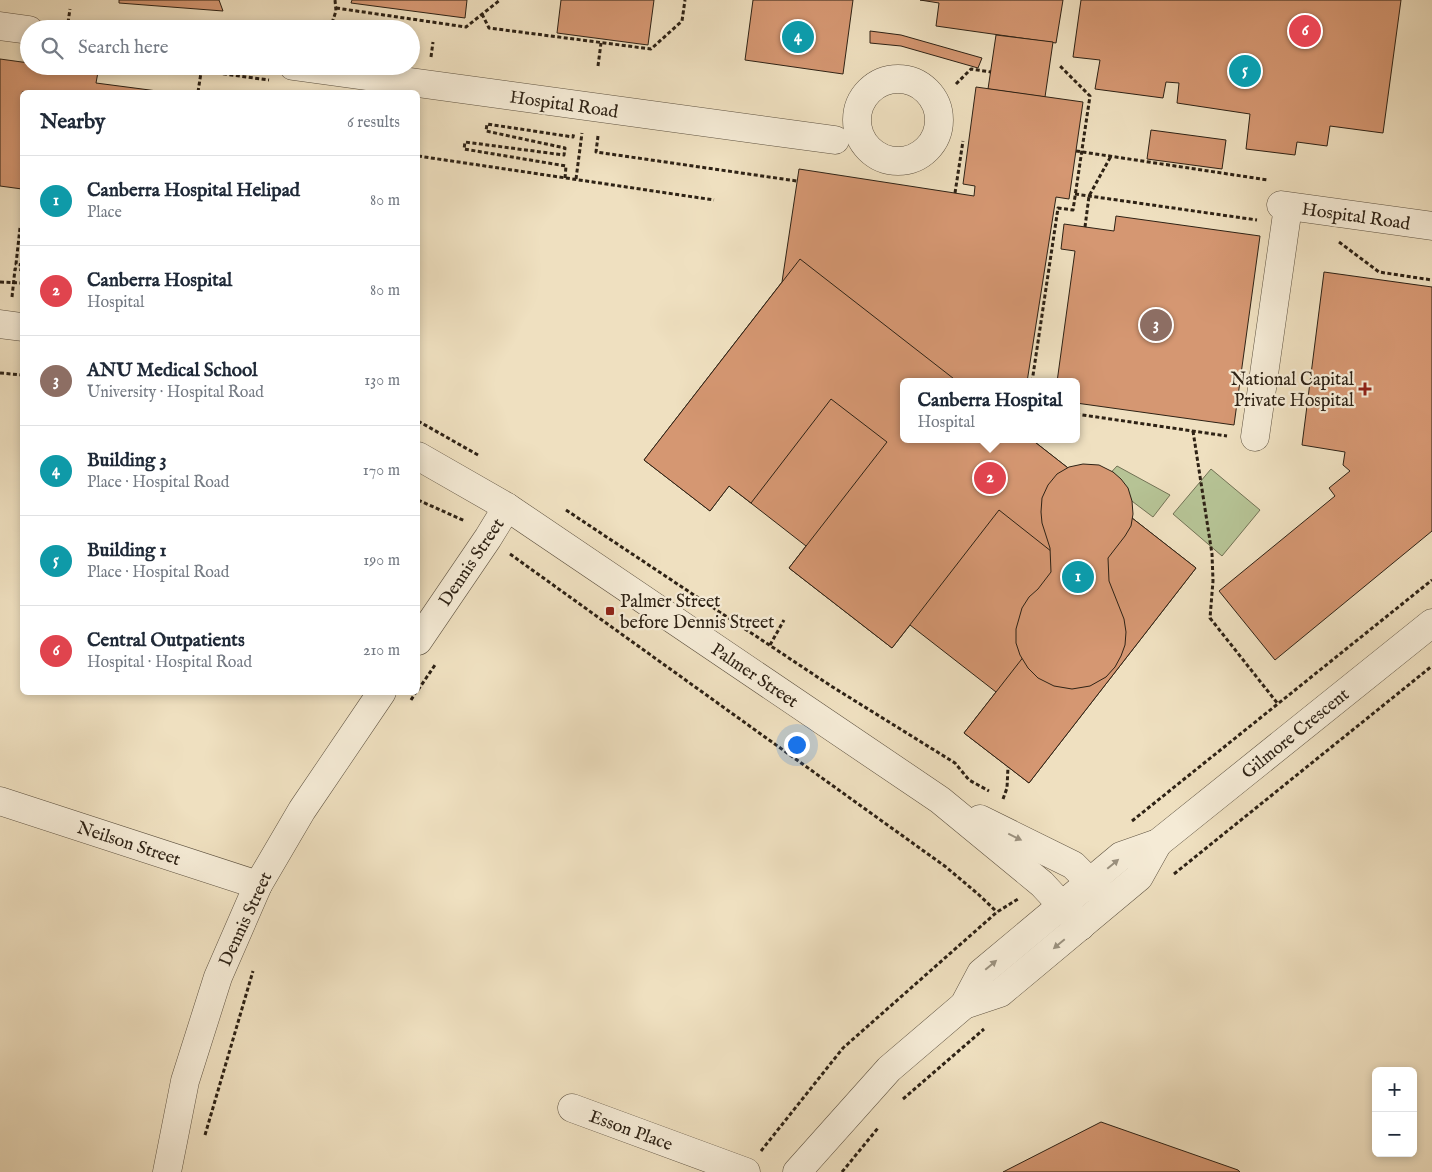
<!DOCTYPE html>
<meta charset="utf-8">
<style>
body{margin:0;font-family:"IM FELL English",serif;background:#f6f6f7;color:#1f2937}
.controls{position:absolute;right:15px;bottom:15px;display:grid;overflow:hidden;border-radius:8px;box-shadow:0 2px 8px #0003}
.controls button{width:45px;height:45px;display:grid;place-items:center;padding:0;border:0;border-bottom:1px solid #e0e1e3;background:#fff;color:#1f2937;font:25px sans-serif}
.you{position:absolute;left:796px;top:744px;width:18px;height:18px;margin:-12px;border:4px solid #fff;border-radius:50%;background:#1a73e8;box-shadow:0 0 0 8px #1a73e833}
.badge{display:grid;place-items:center;width:32px;height:32px;border-radius:50%;background:#8f2418;color:#fff;font-size:16px;font-weight:700}
.pin{position:absolute;translate:-50% -50%;border:2px solid #fff;box-shadow:0 1px 5px #0006}
.popup{position:absolute;left:900px;top:378px;width:180px;height:65px;box-sizing:border-box;display:grid;place-content:center;border-radius:8px;background:#fff;filter:drop-shadow(0 1px 4px #0005);font-size:16px;white-space:nowrap;color:#747a83}
.popup b{font-size:19px;color:#1f2937}
.popup::after{content:'';position:absolute;left:50%;top:100%;margin-left:-10px;border:10px solid transparent;border-top-color:#fff}
.list{margin:0;padding:0;list-style:none}
h2{display:flex;justify-content:space-between;align-items:center;height:65px;margin:0;padding:0 20px;font-size:21px}
h2 small{font-size:16px;font-weight:400;color:#747a83}
.list li{display:grid;grid-template-columns:32px 1fr auto;gap:15px;align-items:center;box-sizing:border-box;height:90px;padding:0 20px;border-top:1px solid #e0e1e3}
.list b{display:block;font-size:19px;white-space:nowrap}
.list p{margin:0;font-size:16px;white-space:nowrap;color:#747a83}
.list em{font-size:16px;font-style:normal;color:#747a83}
.icon{flex:none;width:28px;height:28px;fill:none;stroke:currentColor;stroke-width:2;stroke-linecap:round;stroke-linejoin:round}
.map{position:relative;flex:none;width:1432px;height:1172px;overflow:hidden}
.search{position:absolute;background:#fff;box-shadow:0 2px 8px #0003;left:20px;top:20px;width:400px;height:55px;display:flex;align-items:center;gap:12px;box-sizing:border-box;padding:0 18px;border-radius:28px;color:#747a83;font-size:19px}
.panel{position:absolute;background:#fff;box-shadow:0 2px 8px #0003;left:20px;top:90px;width:400px;height:605px;border-radius:8px}
.map>svg:first-child{display:block}
</style>
<div class="map">
<svg width="1432" height="1172" viewBox="0 0 1432 1172">
<rect width="100%" height="100%" fill="#efe0c0"/>
<filter id="stains"><feTurbulence type="fractalNoise" baseFrequency=".004" numOctaves="4"/><feColorMatrix values="0 0 0 0 .2 0 0 0 0 .09 0 0 0 0 .02 0 0 0 .5 -.17"/></filter>
<radialGradient id="worn" r=".72"><stop offset=".6" stop-color="#630" stop-opacity="0"/><stop offset="1" stop-color="#630" stop-opacity=".3"/></radialGradient>
<g fill="#b6c395" stroke="#727255">
<path d="M1117 466 1170 495 1153 517 1104 480Z"/>
<path d="M1211 469 1260 510 1222 556 1173 514Z"/>
</g>
<g fill="#d59772" stroke="#2e2215">
<path d="M119 0H219L223 11 119 3Z"/>
<path d="M352 0H467L465 18 351 3Z"/>
<path d="M561 0H654L648 45 557 33Z"/>
<path d="M753 0H853L843 74 745 60Z"/>
<path d="M920 0H1063L1056 43 936 26 939 3Z"/>
<path d="M1081 0H1401L1383 133 1330 126 1327 146 1297 142 1295 155 1246 149 1250 114 1177 103 1179 83 1166 82 1163 98 1095 89 1100 60 1073 57Z"/>
<path d="M870 31 901 35 982 58 978 68 901 46 870 43Z"/>
<path d="M996 35 1053 42 1045 97 988 89Z"/>
<path d="M0 59 29 63V66H56L98 72 96 83 165 92H22V189L0 186Z"/>
<path d="M976 87 1083 102 1069 199 1056 197 1027 382H904V439H1031L1196 568 1029 783 964 733 996 692 910 625 892 648 789 568 806 546 729 486 710 511 644 460 782 282 799 169 974 196 975 186 963 184Z"/>
<path d="M1151 130 1226 140 1222 169 1147 159Z"/>
<path d="M1116 216 1260 236 1234 425 1076 403V382H1057L1075 251 1061 249 1064 224 1114 231Z"/>
<path d="M800 259 958 382H904V439H1031L1196 568 1029 783 964 733 1085 578 999 510 892 648 789 568 887 442 831 399 751 503 729 486 710 511 644 460Z"/>
<path d="M1324 272 1432 287V531L1275 660 1219 591 1335 496 1329 488 1350 471 1343 465 1345 452 1302 445Z"/>
<path d="M1083 464 1099 465 1113 472 1121 479 1128 488 1132 501 1133 514 1131 526 1125 536 1108 558 1109 581 1124 619 1126 632 1125 645 1121 656 1115 667 1106 677 1090 686 1072 689 1054 686 1038 678 1028 668 1020 655 1016 643V629L1022 608 1029 597 1038 589 1051 572 1050 548 1042 523 1041 512 1042 498 1048 485 1057 474 1069 467Z"/>
<path d="M1101 1122 1238 1170 1240 1172H1003Z"/>
</g>
<g fill="none" stroke-linecap="round" stroke-linejoin="round">
<defs>
<g id="minor">
<path d="M0 26 29 30"/>
<path d="M293 66 835 140"/>
<circle cx="898" cy="120" r="41"/>
<path d="M1281 205 1432 226"/>
<path d="M0 324 22 327"/>
<path d="M1255 437 1288 207"/>
<path d="M418 456 507 507 940 800 1042 884 1081 926"/>
<path d="M418 641 488 538 507 507"/>
<path d="M0 801 258 885"/>
<path d="M980 819 1073 865 1103 895"/>
<path d="M964 1005 1000 993 1139 877 1158 843"/>
<path d="M572 1108 746 1172"/>
<path d="M167 1172 185 1081 218 977 258 885 302 810 382 692"/>
<path d="M797 1172 889 1069 964 1005 981 973 1121 856 1158 843 1432 623"/>
</g>
</defs>
<use href="#minor" stroke="#5e5240" stroke-width="29"/>
<g stroke="#2e2215" stroke-width="3" stroke-dasharray="4 2.5" stroke-linecap="butt">
<path d="M336 8 466 27 500 0"/>
<path d="M482 14 489 28 651 49 682 21 685 0"/>
<path d="M67 29 70 9"/>
<path d="M206 29 207 25"/>
<path d="M330 29 336 11 335 0"/>
<path d="M431 57 433 42"/>
<path d="M165 66 269 80"/>
<path d="M598 66 601 43"/>
<path d="M63 67V66"/>
<path d="M956 84 971 69 991 72"/>
<path d="M198 92 202 66"/>
<path d="M598 136 596 152 797 181"/>
<path d="M1076 151 1268 180"/>
<path d="M418 156 714 200"/>
<path d="M565 178 566 166 464 149 465 142 564 155 565 148 486 131 487 124 573 137 574 132"/>
<path d="M576 179 582 133"/>
<path d="M955 193 963 141"/>
<path d="M1075 194 1257 220"/>
<path d="M1085 227 1089 196 1111 156"/>
<path d="M20 228 16 264 22 265"/>
<path d="M1339 242 1379 272 1432 280"/>
<path d="M0 282 22 283"/>
<path d="M12 297 15 269 22 270"/>
<path d="M0 373 22 375"/>
<path d="M1032 382 1058 208 1073 210 1090 96 1060 66"/>
<path d="M1076 414 1227 436"/>
<path d="M418 421 478 455"/>
<path d="M1193 431 1212 554 1213 581 1210 618 1278 704"/>
<path d="M418 500 465 521"/>
<path d="M566 510 831 686 955 763 969 780 989 791"/>
<path d="M510 554 946 867 978 894 997 912"/>
<path d="M770 645 784 620"/>
<path d="M418 690 435 665"/>
<path d="M411 700 416 692"/>
<path d="M1003 799 1007 788 1008 767"/>
<path d="M1132 821 1432 580"/>
<path d="M1174 874 1432 666"/>
<path d="M903 1099 984 1029"/>
<path d="M205 1135 253 971"/>
<path d="M761 1151 843 1048 997 912 1018 899"/>
<path d="M842 1172 878 1128"/>
</g>
<use href="#minor" stroke="#f5ebd6" stroke-width="28"/>
</g>
<defs><path id="oneway-solid" d="M-6-.8H1V-3.2L6.5 0L1 3.2V.8H-6Z" transform="scale(1.25)"/></defs>
<g fill="#9b917f">
<use href="#oneway-solid" transform="translate(1015 837) rotate(26)"/>
<use href="#oneway-solid" transform="translate(1113 864) rotate(-40)"/>
<use href="#oneway-solid" transform="translate(1059 944) rotate(140)"/>
<use href="#oneway-solid" transform="translate(991 965) rotate(-40)"/>
</g>
<g fill="#8f2418" stroke="#f5ebd6" stroke-width="2">
<path d="M1362.5 381.5h5v5h5v5h-5v5h-5v-5h-5v-5h5z"/>
<rect x="605" y="606" width="10" height="10" rx="2.5"/>
</g>
<g text-anchor="middle" stroke-width="4.5" stroke-linejoin="round" paint-order="stroke">
<g font-size="18" fill="#2e2215" stroke="#f5ebd6">
<text transform="translate(564 104) rotate(8)" y="6">Hospital Road</text>
<text transform="translate(1356 216) rotate(8)" y="6">Hospital Road</text>
<text transform="translate(471 562) rotate(-56)" y="6">Dennis Street</text>
<text transform="translate(755 675) rotate(34)" y="6">Palmer Street</text>
<text transform="translate(1295 733) rotate(-39)" y="6">Gilmore Crescent</text>
<text transform="translate(129 843) rotate(18)" y="6">Neilson Street</text>
<text transform="translate(245 919) rotate(-65)" y="6">Dennis Street</text>
<text transform="translate(631 1130) rotate(20)" y="6">Esson Place</text>
</g>
<g font-size="18" fill="#2e2215" stroke="#f5ebd6" text-anchor="end">
<text x="1354" y="385">National Capital<tspan x="1354" dy="21">Private Hospital</tspan></text>
<text x="620" y="607" text-anchor="start">Palmer Street<tspan x="620" dy="21">before Dennis Street</tspan></text>
</g>
</g>
<rect width="100%" height="100%" filter="url(#stains)"/>
<rect width="100%" height="100%" fill="url(#worn)"/>
</svg>
<div class="controls">
<button>+</button>
<button>−</button>
</div>
<div class="you"></div>
<div class="pin badge" style="left:1078px;top:577px;background:#0f9aa8">1</div>
<div class="pin badge" style="left:990px;top:478px;background:#e0444e">2</div>
<div class="popup"><b>Canberra Hospital</b>Hospital</div>
<div class="pin badge" style="left:1156px;top:325px;background:#8d6e63">3</div>
<div class="pin badge" style="left:798px;top:37px;background:#0f9aa8">4</div>
<div class="pin badge" style="left:1245px;top:71px;background:#0f9aa8">5</div>
<div class="pin badge" style="left:1305px;top:31px;background:#e0444e">6</div>
<div class="search"><svg class="icon" aria-label="search" viewBox="0 0 24 24"><circle cx="10" cy="10" r="6"/><path d="M15 15l6 6"/></svg>Search here</div>
<section class="panel">
<h2>Nearby<small>6 results</small></h2>
<ul class="list">
<li><span class="badge" style="background:#0f9aa8">1</span><div><b>Canberra Hospital Helipad</b><p>Place</p></div><em>80 m</em></li>
<li><span class="badge" style="background:#e0444e">2</span><div><b>Canberra Hospital</b><p>Hospital</p></div><em>80 m</em></li>
<li><span class="badge" style="background:#8d6e63">3</span><div><b>ANU Medical School</b><p>University · Hospital Road</p></div><em>130 m</em></li>
<li><span class="badge" style="background:#0f9aa8">4</span><div><b>Building 3</b><p>Place · Hospital Road</p></div><em>170 m</em></li>
<li><span class="badge" style="background:#0f9aa8">5</span><div><b>Building 1</b><p>Place · Hospital Road</p></div><em>190 m</em></li>
<li><span class="badge" style="background:#e0444e">6</span><div><b>Central Outpatients</b><p>Hospital · Hospital Road</p></div><em>210 m</em></li>
</ul>
</section>
</div>
